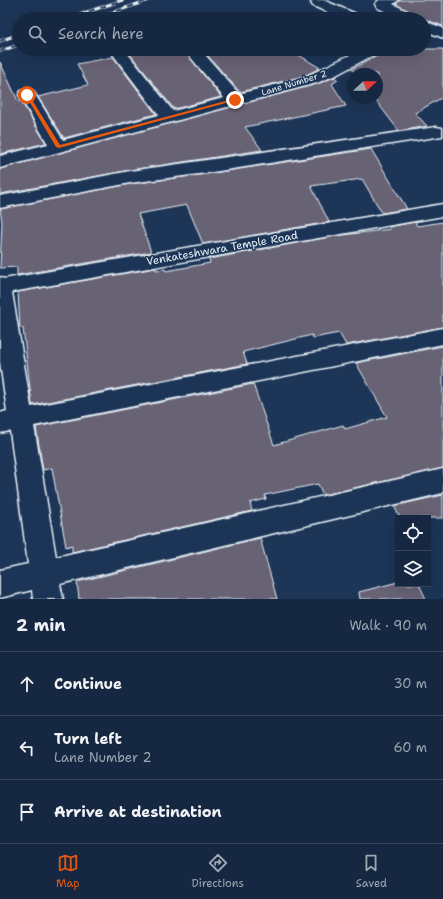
<!DOCTYPE html>
<meta charset="utf-8">
<style>
body{margin:0;font-family:"Shantell Sans",sans-serif;background:#1f3048;color:#f1f3f6}
.controls{position:absolute;right:12px;bottom:12px;display:grid;overflow:hidden;border-radius:0px;box-shadow:0 4px 16px #0002}
.controls button{width:36px;height:36px;display:grid;place-items:center;padding:0;border:0;border-bottom:1px solid #35445a;background:#162841;color:#f1f3f6;font:20px sans-serif}
.compass{position:absolute;left:347px;top:68px;width:36px;height:36px;border-radius:50%;background:#162841;box-shadow:0 4px 16px #0002;rotate:68deg}
.stop{position:absolute;width:12px;height:12px;margin:-9px;border:3px solid #ea580c;border-radius:50%;background:#fff}
.stop.end{background:#ea580c;border-color:#fff;box-shadow:0 1px 4px #0008}
.list{margin:0;padding:0;list-style:none}
h2{display:flex;justify-content:space-between;align-items:center;height:52px;margin:0;padding:0 16px;font-size:17px}
h2 small{font-size:13px;font-weight:400;color:#9ea6b1}
.list li{display:grid;grid-template-columns:26px 1fr auto;gap:12px;align-items:center;box-sizing:border-box;height:64px;padding:0 16px;border-top:1px solid #35445a}
.list b{display:block;font-size:15px;white-space:nowrap}
.list p{margin:0;font-size:13px;white-space:nowrap;color:#9ea6b1}
.list em{font-size:13px;font-style:normal;color:#9ea6b1}
.icon{flex:none;width:22px;height:22px;fill:none;stroke:currentColor;stroke-width:2;stroke-linecap:round;stroke-linejoin:round}
.map{position:relative;flex:none;width:443px;height:599px;overflow:hidden}
.search{position:absolute;background:#162841;box-shadow:0 4px 16px #0002;left:12px;right:12px;top:12px;height:44px;display:flex;align-items:center;gap:10px;box-sizing:border-box;padding:0 14px;border-radius:22px;color:#9ea6b1;font-size:15px}
.sheet{height:244px;background:#162841}
nav{display:flex;justify-content:space-around;align-items:center;box-sizing:border-box;height:56px;border-top:1px solid #35445a;background:#162841;font-size:11px;color:#9ea6b1}
nav a{display:grid;justify-items:center;gap:2px}
nav .on{color:#ea580c}
.map>svg:first-child{display:block}
</style>
<div class="map">
<svg width="443" height="599" viewBox="0 0 443 599">
<rect width="100%" height="100%" fill="#1d3557"/>
<filter id="ink" filterUnits="userSpaceOnUse"><feTurbulence type="fractalNoise" baseFrequency=".025" numOctaves="2"/><feDisplacementMap in="SourceGraphic" scale="8" xChannelSelector="R" yChannelSelector="G"/><feConvolveMatrix kernelMatrix="1 2 1 2 8 2 1 2 1" color-interpolation-filters="sRGB"/></filter>
<g filter="url(#ink)">
<g fill="#686275" stroke="#e8f1f8">
<path d="M400 0H443V26L419 17 396 4Z"/>
<path d="M133 49H183L221 97 174 109 130 54 135 52Z"/>
<path d="M202 49H289L320 68 304 76 240 92Z"/>
<path d="M391 49H443V97L415 113 427 126 399 131 374 98H377V74H356L352 69Z"/>
<path d="M113 57 156 114 64 138 38 97 88 85 77 64Z"/>
<path d="M0 62 18 101H21L46 143 0 154Z"/>
<path d="M334 77 338 80 332 84 346 106 245 127 262 150 130 170 0 194V169L317 84Z"/>
<path d="M371 149 407 209 382 213 362 179 311 186 329 222 203 244 187 205 138 214 151 252 17 275V267L0 268 2 222 0 209 130 184 206 174Z"/>
<path d="M415 222 417 226 443 222V327L346 345 339 333 313 338 312 335 243 352 247 364 32 405 23 328H20L18 292 156 268V270L165 269 166 271 210 263 209 259 336 236 391 229 389 227Z"/>
<path d="M443 346V468L323 495 318 484 265 495 266 499 250 503 252 511 72 552V545L66 547 52 468 43 470 36 427 253 384 274 445 343 425 345 429 387 417 356 363Z"/>
<path d="M443 495V518H400L394 506Z"/>
<path d="M260 538 277 599H79L77 582Z"/>
<path d="M398 582V584H419L426 599H360L359 592Z"/>
</g>
<g fill="none" stroke-linecap="round" stroke-linejoin="round">
<defs>
<g id="minor">
<path d="M313 0H323L361 16 363 19H344L313 6 311 3Z"/>
<path d="M379 0H399L393 4 417 16 419 19H400L378 8 375 4Z"/>
<path d="M424 21 443 28V38L424 30Z"/>
<path d="M110 49H124L173 111 224 98 184 49H200L239 94 305 77 362 49H382L379 52 336 75 317 83 0 168V156L48 144 19 95 21 91 27 90 33 91 63 140 159 115 112 53Z"/>
<path d="M436 127 442 128V136L206 173 130 183 0 208V196L130 171Z"/>
<path d="M443 204V216L12 292 31 407 443 328V344L34 426 56 557 443 469V493L60 584 63 599H33L32 590 0 598V570L28 564 10 431 0 433V413L7 411 0 362V277L4 279Z"/>
</g>
</defs>
<use href="#minor" stroke="#e8f1f8" stroke-width="3"/>
<use href="#minor" fill="#1d3557" fill-rule="evenodd"/>
<defs>
<g id="rail">
<path d="M66 19 123 0"/>
<path d="M94 19 149 0"/>
<path d="M0 41 19 34"/>
<path d="M0 51 19 45"/>
</g>
</defs>
<use href="#rail" stroke="#e8f1f8" stroke-width="3"/>
<use href="#rail" stroke="#1d3557" stroke-width="2" stroke-dasharray="6" stroke-linecap="butt"/>
</g>
</g>
<path fill="#ea580c" d="M25 94 29 95 60 145 233 99 237 100 59 148 56 147Z"/>
<g text-anchor="middle" stroke-width="3" stroke-linejoin="round" paint-order="stroke">
<g font-size="9" fill="#e8f1f8" stroke="#1d3557">
<text transform="translate(294 83) rotate(-17)" y="3">Lane Number 2</text>
</g>
<g font-size="11" fill="#e8f1f8" stroke="#1d3557">
<text transform="translate(222 248) rotate(-10)" y="4">Venkateshwara Temple Road</text>
</g>
</g>
</svg>
<div class="controls">
<button><svg class="icon" aria-label="locate" viewBox="0 0 24 24"><circle cx="12" cy="12" r="6"/><path d="M12 2v4M12 18v4M2 12h4M18 12h4"/></svg></button>
<button><svg class="icon" aria-label="layers" viewBox="0 0 24 24"><path d="M12 4l9 5-9 5-9-5zM3 14l9 5 9-5"/></svg></button>
</div>
<svg class="compass" viewBox="-18 -18 36 36"><path d="M0-13l5 13h-10z" fill="#e53935"/><path d="M0 13l5-13h-10z" fill="#9ea6b1"/></svg>
<div class="stop" style="left:27px;top:95px"></div>
<div class="stop end" style="left:235px;top:100px"></div>
<div class="search"><svg class="icon" aria-label="search" viewBox="0 0 24 24"><circle cx="10" cy="10" r="6"/><path d="M15 15l6 6"/></svg>Search here</div>
</div>
<section class="sheet">
<h2>2 min<small>Walk · 90 m</small></h2>
<ul class="list">
<li><svg class="icon" aria-label="ahead" viewBox="0 0 24 24"><path d="M12 20V5M6 11l6-6 6 6"/></svg><div><b>Continue</b></div><em>30 m</em></li>
<li><svg class="icon" aria-label="left" viewBox="0 0 24 24"><path d="M17 20v-9H6M10 6l-5 5 5 5"/></svg><div><b>Turn left</b><p>Lane Number 2</p></div><em>60 m</em></li>
<li><svg class="icon" aria-label="arrive" viewBox="0 0 24 24"><path d="M6 21V4h12l-3 4 3 4H6"/></svg><div><b>Arrive at destination</b></div></li>
</ul>
</section>
<nav>
<a class="on"><svg class="icon" aria-label="map" viewBox="0 0 24 24"><path d="M3 6l6-2 6 2 6-2v14l-6 2-6-2-6 2zM9 4v14M15 6v14"/></svg>Map</a>
<a><svg class="icon" aria-label="directions" viewBox="0 0 24 24"><path d="M12 3l9 9-9 9-9-9zM9 14v-3h6M13 9l2 2-2 2"/></svg>Directions</a>
<a><svg class="icon" aria-label="saved" viewBox="0 0 24 24"><path d="M7 4h10v16l-5-4-5 4z"/></svg>Saved</a>
</nav>
